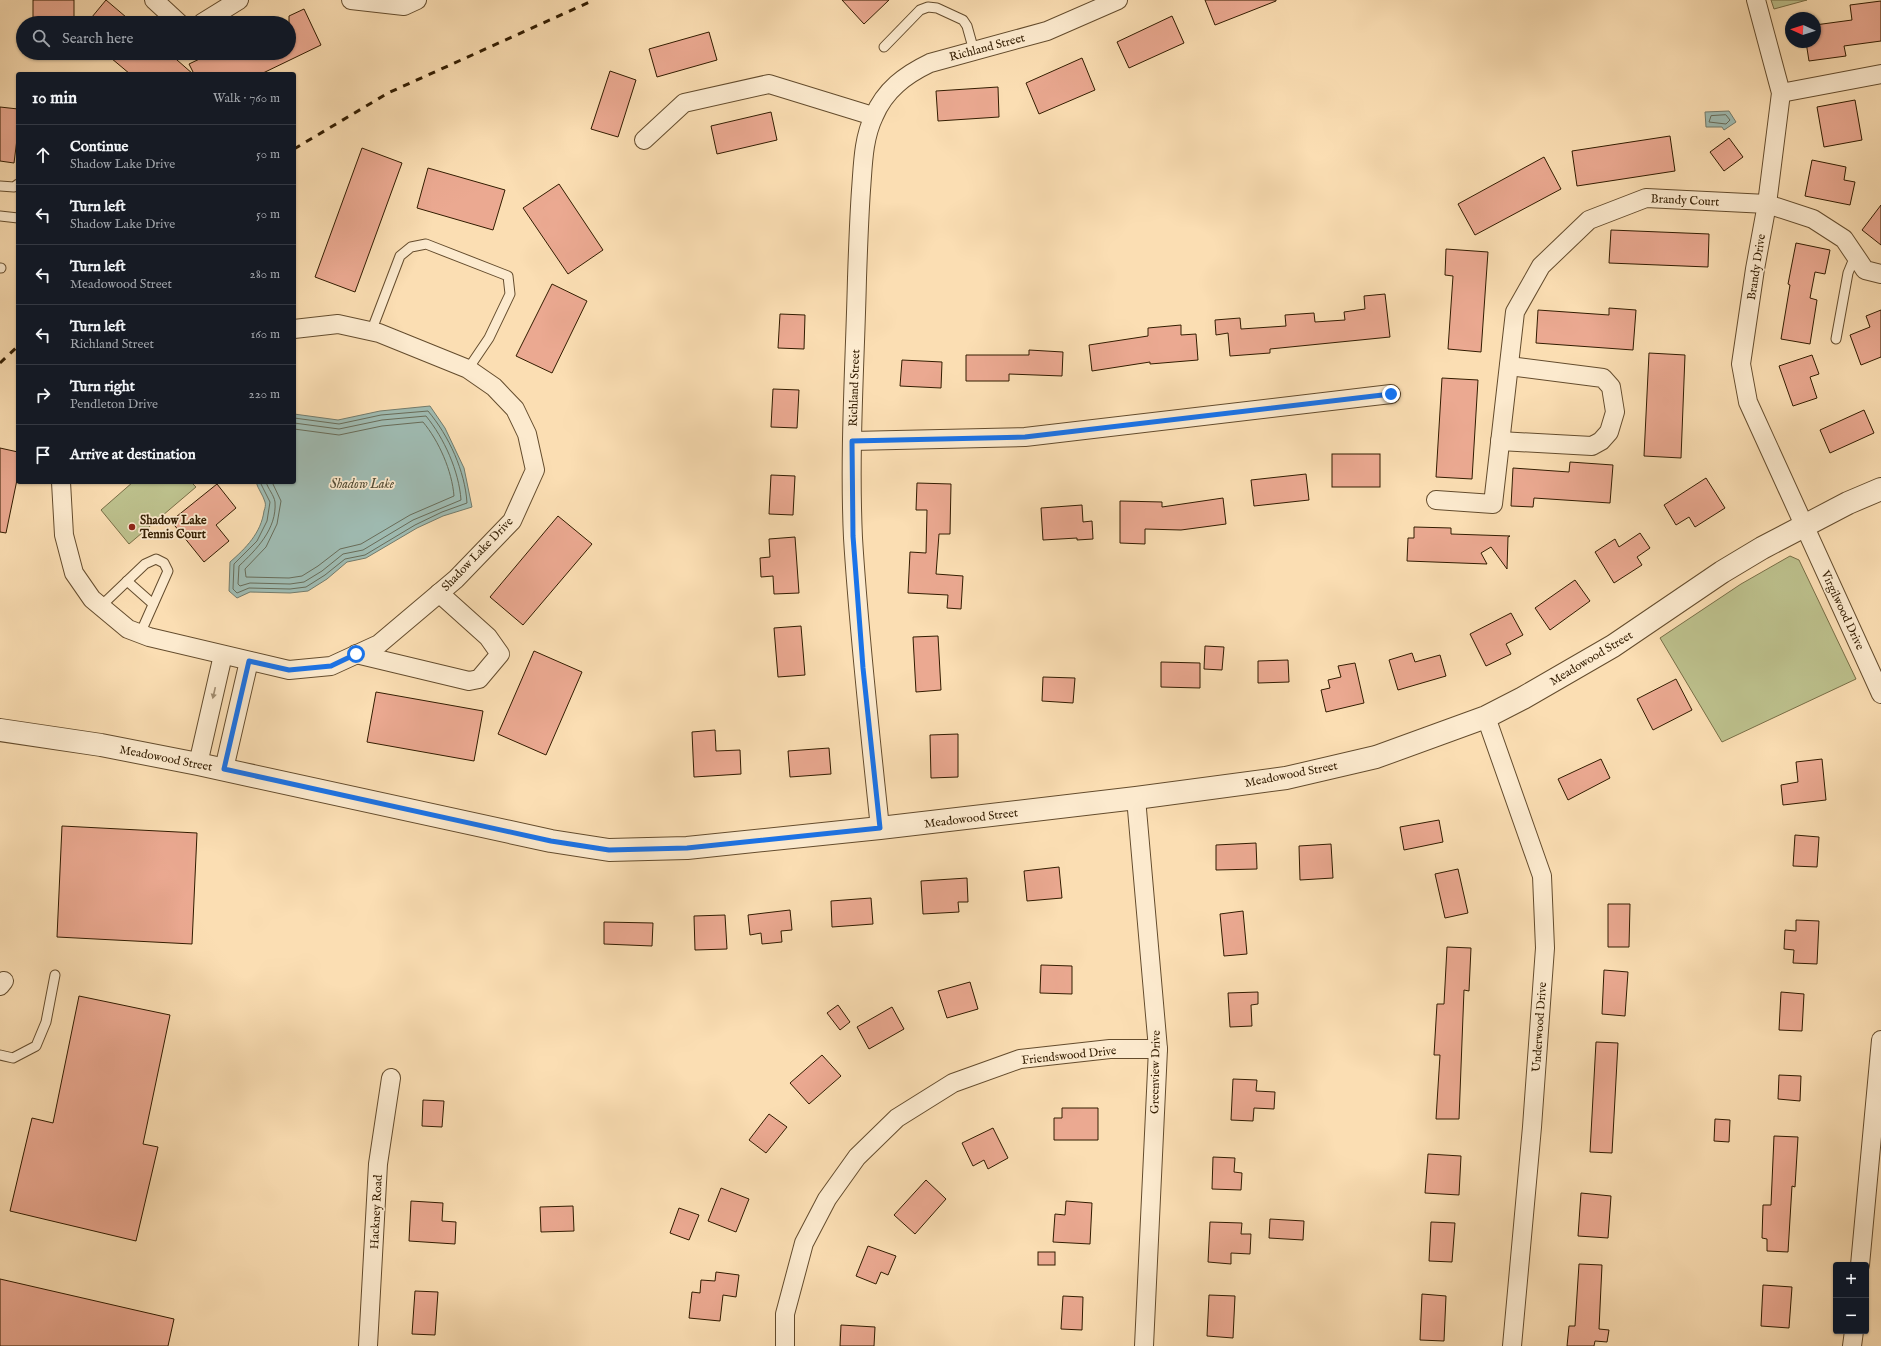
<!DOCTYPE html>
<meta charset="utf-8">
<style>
body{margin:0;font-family:"IM FELL English",serif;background:#20242c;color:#f1f3f6}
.controls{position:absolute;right:12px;bottom:12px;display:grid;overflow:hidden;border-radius:4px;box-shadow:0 1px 3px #0004}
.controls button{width:36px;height:36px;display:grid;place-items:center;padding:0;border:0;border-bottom:1px solid #363941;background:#171b24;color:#f1f3f6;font:20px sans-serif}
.compass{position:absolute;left:1785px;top:12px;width:36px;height:36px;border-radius:50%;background:#171b24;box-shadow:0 1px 3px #0004;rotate:273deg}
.stop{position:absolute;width:12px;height:12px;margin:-9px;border:3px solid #1a73e8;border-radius:50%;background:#fff}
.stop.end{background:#1a73e8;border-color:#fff;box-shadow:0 1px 4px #0008}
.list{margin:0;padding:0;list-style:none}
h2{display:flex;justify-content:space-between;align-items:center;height:52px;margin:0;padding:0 16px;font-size:17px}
h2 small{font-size:13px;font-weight:400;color:#9ea1a6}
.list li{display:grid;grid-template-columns:26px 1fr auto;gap:12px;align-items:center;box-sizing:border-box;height:60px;padding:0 16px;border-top:1px solid #363941}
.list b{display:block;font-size:15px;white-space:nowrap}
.list p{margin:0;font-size:13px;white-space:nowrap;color:#9ea1a6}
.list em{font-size:13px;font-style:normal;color:#9ea1a6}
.icon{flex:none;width:22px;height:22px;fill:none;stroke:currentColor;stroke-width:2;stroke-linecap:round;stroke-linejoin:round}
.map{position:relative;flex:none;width:1881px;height:1346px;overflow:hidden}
.search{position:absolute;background:#171b24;box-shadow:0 1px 3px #0004;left:16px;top:16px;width:280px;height:44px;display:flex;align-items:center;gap:10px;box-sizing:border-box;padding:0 14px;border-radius:22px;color:#9ea1a6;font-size:15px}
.panel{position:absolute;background:#171b24;box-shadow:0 1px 3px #0004;left:16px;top:72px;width:280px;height:412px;border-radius:4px}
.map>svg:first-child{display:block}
</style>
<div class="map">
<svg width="1881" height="1346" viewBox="0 0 1881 1346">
<rect width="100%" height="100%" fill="#fbdeb3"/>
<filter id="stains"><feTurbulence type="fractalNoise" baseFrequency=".005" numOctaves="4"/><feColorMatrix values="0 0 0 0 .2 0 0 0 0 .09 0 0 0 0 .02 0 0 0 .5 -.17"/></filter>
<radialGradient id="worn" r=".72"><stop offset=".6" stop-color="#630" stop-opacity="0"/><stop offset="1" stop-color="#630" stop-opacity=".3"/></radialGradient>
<g fill="#bdc18d" stroke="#786e46">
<path d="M1771 0H1807L1774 9Z"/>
<path d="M133 482H191L196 487 129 544 101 510Z"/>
<path d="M1790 556 1799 560 1856 679 1722 742 1660 638 1741 584Z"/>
</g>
<g fill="#9fbbb2" stroke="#737b6b">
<path d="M1729 111 1736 122 1724 130 1722 127H1706L1705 112Z"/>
<path d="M430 406 445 428 464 468 472 507 443 516 417 528 366 558 347 562 327 579 308 591 290 593 250 592 237 598 229 591 230 562C246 548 261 533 264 511 265 508 266 505 265 502 263 495 258 489 256 482H294V414L338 420 380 411Z"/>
</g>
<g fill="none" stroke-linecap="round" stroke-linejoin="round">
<g stroke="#686c59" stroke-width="1">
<path d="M1726 115 1730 120 1726 124 1709 122 1711 116Z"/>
<path d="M260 482 270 502 267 521 257 541 234 564 233 589 237 593 249 588 290 589 306 587 325 575 345 559 365 555 415 525 442 512 467 503C465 471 449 436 428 411L381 415 339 424 294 418"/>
<path d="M266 482C268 489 274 495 275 502 277 529 256 550 239 566L238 584 240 586 250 583 290 584 304 582 322 571 343 554 363 550 413 520 461 500C459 471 444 438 426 416L382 420 339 429 294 423"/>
<path d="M272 482 281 501 277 524 266 547 245 569 246 577 289 578 302 576 318 566 340 549 361 544 410 515 454 496C452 471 439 441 423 422L382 426 339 435 294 429"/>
</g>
</g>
<g fill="#eba991" stroke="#321c00">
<rect x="33" y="0" width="41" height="23"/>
<path d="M106 0 133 23H87Z"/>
<path d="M842 0H889L864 24Z"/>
<path d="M1205 0H1276V1L1215 25Z"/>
<path d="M1881 1V41L1844 46 1846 56 1809 61 1806 42H1815V25L1852 20 1850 5Z"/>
<path d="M304 9 321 45 261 74H194L189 64 212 53H289V16Z"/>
<path d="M1172 16 1184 43 1129 68 1117 42Z"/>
<path d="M709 32 717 60 657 77 649 49Z"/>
<path d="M105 53H169L193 74H130Z"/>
<path d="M1082 58 1095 90 1039 114 1026 83Z"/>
<path d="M610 71 636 80 618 137 591 129Z"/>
<path d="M998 87 999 117 938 121 936 91Z"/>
<path d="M1855 100 1862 140 1824 147 1817 107Z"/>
<path d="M0 107 18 109V131L14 163 0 161Z"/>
<path d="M771 112 777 140 717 154 711 126Z"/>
<path d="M1670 136 1675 171 1577 186 1572 151Z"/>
<path d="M1729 138 1743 157 1724 171 1710 152Z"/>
<path d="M362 148 402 163 355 292 315 277Z"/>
<path d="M1544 157 1561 189 1475 235 1458 204Z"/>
<path d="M1812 160 1846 167 1844 180 1855 182 1850 205 1805 196Z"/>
<path d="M428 168 505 190 493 230 417 208Z"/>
<path d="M559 184 603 250 568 274 523 208Z"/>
<path d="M1881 205V245L1862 230Z"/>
<path d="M1611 230 1709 234 1708 267 1609 263Z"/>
<path d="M1796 243 1830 250 1825 274 1815 272 1810 298 1817 300 1810 344 1781 339 1790 285 1788 284Z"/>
<path d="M1446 249 1488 252 1481 352 1448 349 1453 276 1445 275Z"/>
<path d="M552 284 587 301 552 373 516 356Z"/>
<path d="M1385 294 1390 337 1270 349V353L1230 356 1228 333 1216 335 1215 320 1240 318 1241 329 1286 326 1285 315 1314 313 1315 322 1345 320 1344 312 1365 309 1364 296Z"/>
<path d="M1609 308 1636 310 1633 350 1536 343 1538 310 1609 315Z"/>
<path d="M1881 310V357L1861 365 1850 335 1870 327 1866 316Z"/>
<path d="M780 314 805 315 804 349 778 348Z"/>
<path d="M1181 325V335L1196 334 1198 360 1150 364V362L1092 371 1089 345 1148 336V328Z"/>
<path d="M1029 350 1063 352 1062 376 1009 374V381H966V355H1029Z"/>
<path d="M1649 353 1685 355 1681 458 1644 456Z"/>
<path d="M1812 355 1819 374 1810 377 1817 398 1793 406 1779 366Z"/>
<path d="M902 360 942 362 941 388 900 386Z"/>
<path d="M1442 378 1478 380 1472 479 1436 477Z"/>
<path d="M773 389 799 390 797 428 771 427Z"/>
<path d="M1864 410 1874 433 1830 453 1820 430Z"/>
<path d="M0 448 18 452V475L6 533 0 532Z"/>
<rect x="1332" y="454" width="48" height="33"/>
<path d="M1570 462 1613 465 1610 503 1534 498 1533 507 1511 506 1513 468 1569 472Z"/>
<path d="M1306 474 1309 500 1254 506 1251 480Z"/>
<path d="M771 475 795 476 793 515 769 514Z"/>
<path d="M1706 478 1725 508 1695 527 1689 517 1676 525 1664 505Z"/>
<path d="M917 483 951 484 950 534H939L936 574 963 576 961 609 947 608 948 595 908 593 910 552 926 553 927 510H916Z"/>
<path d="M217 484 236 508 216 525 229 541 204 562 171 521Z"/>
<path d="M1223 498 1226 524 1181 530 1145 529V544L1120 543V501L1162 502V507Z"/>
<path d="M1082 505 1083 522 1092 521 1093 539 1077 540V538L1043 540 1041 508Z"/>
<path d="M558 516 592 544 523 625 490 597Z"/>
<path d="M1414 527 1451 528V534L1510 536 1508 537 1507 569 1491 547 1481 553 1487 564 1407 561 1408 538H1414Z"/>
<path d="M1640 533 1650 548 1637 557 1642 565 1614 583 1595 552 1615 539 1619 547Z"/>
<path d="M795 537 799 593 774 594 773 576 761 577 760 558 770 557 769 539Z"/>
<path d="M1575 580 1590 601 1550 630 1535 608Z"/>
<path d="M1511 613 1523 635 1506 644 1511 654 1486 666 1470 634Z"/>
<path d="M801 626 805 675 778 677 774 628Z"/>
<path d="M938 636 941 690 916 692 913 637Z"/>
<path d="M1205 646 1224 647 1222 670 1204 669Z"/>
<path d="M534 651 582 672 546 755 498 734Z"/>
<path d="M1412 653 1415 662 1440 655 1446 676 1398 690 1389 660Z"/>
<path d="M1288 660 1289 682 1258 683V661Z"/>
<path d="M1161 662 1200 663V688L1161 687Z"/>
<path d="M1355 663 1364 703 1326 712 1321 690 1330 688 1328 680 1341 677 1338 666Z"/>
<path d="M1043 677 1075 678 1073 703 1042 701Z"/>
<path d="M1676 679 1692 710 1653 730 1637 699Z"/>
<path d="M376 692 483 711 474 761 367 742Z"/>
<path d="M715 730 716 751 740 750 741 774 694 777 692 732Z"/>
<path d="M958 734V777L931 778 930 735Z"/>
<path d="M829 748 831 774 790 777 788 751Z"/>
<path d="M1601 759 1610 778 1568 800 1558 779Z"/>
<path d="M1822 759 1826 800 1783 805 1781 785 1798 782 1796 762Z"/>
<path d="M1439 820 1443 842 1404 850 1400 827Z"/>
<path d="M62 826 197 833 192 944 57 937Z"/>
<path d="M1795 835 1819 837 1817 867 1793 866Z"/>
<path d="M1256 843 1257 869 1216 870V845Z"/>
<path d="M1331 844 1333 878 1300 880 1299 846Z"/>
<path d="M1059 867 1062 898 1027 901 1024 871Z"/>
<path d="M1458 869 1468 913 1445 918 1435 874Z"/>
<path d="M967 878 968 902H958L959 912 923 914 921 881Z"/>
<path d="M871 898 873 924 832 927 831 901Z"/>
<path d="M1608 904H1630L1629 947H1608Z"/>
<path d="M790 910 792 930 781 931 782 942 762 944 761 933 750 935 748 915Z"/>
<path d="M1243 911 1247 954 1224 956 1220 914Z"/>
<path d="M725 915 727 949 695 950 694 916Z"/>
<path d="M1796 920 1819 921 1817 964 1793 963 1794 950 1784 949 1785 930 1796 931Z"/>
<path d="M604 922 653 923 652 946 604 944Z"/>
<path d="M1447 947 1471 948 1469 991 1464 990 1459 1119H1436L1440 1055H1434L1437 1004H1444Z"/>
<path d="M1041 965 1072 966V994L1040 993Z"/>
<path d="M1604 970 1628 972 1625 1016 1602 1014Z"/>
<path d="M970 982 978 1009 947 1018 938 991Z"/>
<path d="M1258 992V1004L1251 1005 1252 1026 1230 1027 1228 993Z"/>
<path d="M1781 992 1804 994 1802 1031 1779 1030Z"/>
<path d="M79 996 170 1015 143 1144 158 1147 136 1241 10 1211 32 1118 53 1123Z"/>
<path d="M838 1005 850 1022 840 1030 827 1013Z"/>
<path d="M892 1007 904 1029 869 1049 857 1027Z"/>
<path d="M1596 1042 1618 1043 1612 1153 1590 1152Z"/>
<path d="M822 1055 841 1076 809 1104 790 1083Z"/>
<path d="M1779 1075 1801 1076 1800 1101 1778 1099Z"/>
<path d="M1233 1079 1257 1080 1256 1091 1275 1092 1274 1109 1254 1108 1253 1121 1231 1120Z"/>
<path d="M423 1100 444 1101 442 1127 422 1126Z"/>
<path d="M1062 1108H1098V1140H1054V1118H1062Z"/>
<path d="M769 1114 787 1127 766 1153 749 1140Z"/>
<path d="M1715 1119 1730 1120 1729 1142 1714 1141Z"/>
<path d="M993 1128 1008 1158 988 1169 984 1160 973 1166 962 1143Z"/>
<path d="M1774 1136 1798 1137 1795 1187 1792 1186 1788 1252 1767 1251V1239L1762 1238 1763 1205H1771Z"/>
<path d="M1428 1154 1461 1156 1459 1195 1425 1193Z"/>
<path d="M1213 1157 1235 1158 1234 1172 1242 1173 1241 1190 1212 1189Z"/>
<path d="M926 1180 946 1199 915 1234 894 1215Z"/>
<path d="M721 1188 749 1199 736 1232 708 1221Z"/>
<path d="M1581 1193 1611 1196 1608 1238 1578 1236Z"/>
<path d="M411 1201 443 1203 442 1221 456 1222 455 1244 409 1241Z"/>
<path d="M1066 1201 1092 1203 1090 1244 1053 1242 1055 1214 1065 1215Z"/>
<path d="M573 1206 574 1231 541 1232 540 1207Z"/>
<path d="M679 1208 699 1215 689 1240 670 1233Z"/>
<path d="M1270 1219 1304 1221 1303 1240 1269 1238Z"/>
<path d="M1210 1222 1242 1223 1241 1234H1251L1250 1254 1231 1253V1264L1208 1262Z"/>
<path d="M1431 1222 1455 1223 1452 1262 1429 1261Z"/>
<path d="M868 1246 896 1256 888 1275 881 1272 876 1284 856 1276Z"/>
<rect x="1038" y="1252" width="17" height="13"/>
<path d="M1579 1264 1602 1265 1599 1329 1609 1330 1607 1342 1595 1341 1594 1346H1567L1569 1326H1575Z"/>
<path d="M716 1272 739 1275 736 1297 723 1295 720 1321 689 1318 692 1292 700 1293 701 1280 715 1281Z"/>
<path d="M0 1279 174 1319 168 1346H0Z"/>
<path d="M1763 1285 1792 1287 1789 1328 1761 1326Z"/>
<path d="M415 1291 438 1292 435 1335 412 1334Z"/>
<path d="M1422 1294 1446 1296 1444 1341 1420 1340Z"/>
<path d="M1209 1295 1235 1296 1233 1338 1207 1336Z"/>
<path d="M1063 1296 1083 1297 1082 1330 1061 1329Z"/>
<path d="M841 1325 875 1327 874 1346H840Z"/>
</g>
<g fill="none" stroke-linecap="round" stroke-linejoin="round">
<defs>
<g id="service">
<path d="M884 47 920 10 928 7 937 8 963 20 967 26 974 51"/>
<path d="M0 186 14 187 18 184"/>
<path d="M0 216 18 218"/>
<path d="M0 268H1"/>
<path d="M371 332 400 256 411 247 426 244 508 276 510 294 489 338 468 369"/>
<path d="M1836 339 1848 273 1855 256"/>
<path d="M127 581 153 604"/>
<path d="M101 606 145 564 156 559 164 563 168 571 140 634"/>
<path d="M0 1055 13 1058 36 1046 46 1022 55 975"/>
</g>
<g id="minor">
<path d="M154 0 179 23"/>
<path d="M351 0 404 6 417 0"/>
<path d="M1756 0 1781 93 1767 204 1755 269 1741 364 1748 402 1881 694"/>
<path d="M202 23 239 0"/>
<path d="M1781 93 1881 74"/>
<path d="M644 140 684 103 769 84 873 116"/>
<path d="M852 441 1025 437 1391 394"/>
<path d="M1500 441 1592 446 1601 441 1609 432 1615 412 1611 387 1603 378 1509 366"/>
<path d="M61 482 64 535 74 573 92 599 128 629 149 637 289 670 331 666 379 644 456 579 512 521 535 470 527 434 515 409 494 387 468 369 379 333 338 324 294 329"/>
<path d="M1436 500 1493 504 1515 312 1541 266 1589 220 1646 198 1767 204 1813 219 1844 239 1865 270 1881 274"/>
<path d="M356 654 469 681 479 679 500 654 488 637 439 593"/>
<path d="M1486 717 1542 876 1545 948 1532 1127 1512 1346"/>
<path d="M198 764 223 655"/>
<path d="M224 769 249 661"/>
<path d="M1136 798 1158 1049 1144 1346"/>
<path d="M880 828C870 732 859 635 853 538 849 451 855 364 857 278 858 249 859 219 861 190 863 165 863 139 874 116 885 90 905 75 930 63L1047 31 1118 0"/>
<path d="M0 986 4 981"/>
<path d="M1860 1265 1881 1040"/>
<path d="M368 1346 378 1164 391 1078"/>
<path d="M785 1346V1314L804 1243 827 1199 857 1157 897 1118 953 1083 1020 1059 1110 1049H1158"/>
<path d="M1852 1346 1854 1331"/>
</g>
<path id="tertiary" d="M0 730 101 745 198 764 551 841 609 850 687 848 880 828 1136 798 1286 778 1376 757 1486 717 1523 698 1613 646 1722 572 1762 548 1848 503 1881 489"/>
</defs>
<use href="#service" stroke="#644c2d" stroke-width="11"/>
<use href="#minor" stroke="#644c2d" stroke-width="20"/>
<use href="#tertiary" stroke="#644c2d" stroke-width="24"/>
<use href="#service" stroke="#fceace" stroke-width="9"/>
<use href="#minor" stroke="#fceace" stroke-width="18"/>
<use href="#tertiary" stroke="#fceace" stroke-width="22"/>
<g stroke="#321c00" stroke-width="3" stroke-dasharray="7 7" stroke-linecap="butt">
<path d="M294 149 388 93 594 0"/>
<path d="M0 363 18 346"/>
</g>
</g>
<defs><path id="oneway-solid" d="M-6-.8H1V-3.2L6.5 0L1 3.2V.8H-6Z"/></defs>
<use fill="#a18d71" href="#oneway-solid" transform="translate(214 693) rotate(103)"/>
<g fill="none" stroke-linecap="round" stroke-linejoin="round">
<path stroke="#1a73e8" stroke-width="5" d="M356 654 331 666 289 670 249 661 224 769 551 841 609 850 687 848 880 828 863 668 853 536 852 441 1025 437 1391 394"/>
</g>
<circle fill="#8f2418" stroke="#fceace" stroke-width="1.5" cx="132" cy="527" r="4"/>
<g text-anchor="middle" stroke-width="3.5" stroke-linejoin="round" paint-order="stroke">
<g font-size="12" fill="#321c00" stroke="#fceace">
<text transform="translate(987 47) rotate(-15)" y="4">Richland Street</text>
<text transform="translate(1685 200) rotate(3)" y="4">Brandy Court</text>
<text transform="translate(1756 267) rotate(-81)" y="4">Brandy Drive</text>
<text transform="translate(854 388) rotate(-88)" y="4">Richland Street</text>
<text transform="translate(477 554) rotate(-46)" y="4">Shadow Lake Drive</text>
<text transform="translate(1843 610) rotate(65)" y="4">Virgilwood Drive</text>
<text transform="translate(1591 658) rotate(-31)" y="4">Meadowood Street</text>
<text transform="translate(166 758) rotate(11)" y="4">Meadowood Street</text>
<text transform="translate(1291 774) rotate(-11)" y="4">Meadowood Street</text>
<text transform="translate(971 818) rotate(-7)" y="4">Meadowood Street</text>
<text transform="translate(1539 1027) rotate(-86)" y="4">Underwood Drive</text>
<text transform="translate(1069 1055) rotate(-6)" y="4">Friendswood Drive</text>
<text transform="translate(1155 1072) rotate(-89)" y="4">Greenview Drive</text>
<text transform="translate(376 1212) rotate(-87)" y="4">Hackney Road</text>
</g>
<g font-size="12" font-weight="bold" fill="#321c00" stroke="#fceace" text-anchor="start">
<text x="140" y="524">Shadow Lake<tspan x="140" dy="14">Tennis Court</tspan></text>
</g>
<g font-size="13" font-style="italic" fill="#534c35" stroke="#fceace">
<text x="362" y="488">Shadow Lake</text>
</g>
</g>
<rect width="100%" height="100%" filter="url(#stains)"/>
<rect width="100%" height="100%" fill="url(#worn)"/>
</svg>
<div class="controls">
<button>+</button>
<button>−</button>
</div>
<svg class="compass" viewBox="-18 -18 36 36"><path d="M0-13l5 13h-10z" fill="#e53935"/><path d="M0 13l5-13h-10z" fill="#9ea1a6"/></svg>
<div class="stop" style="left:356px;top:654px"></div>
<div class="stop end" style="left:1391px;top:394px"></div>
<div class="search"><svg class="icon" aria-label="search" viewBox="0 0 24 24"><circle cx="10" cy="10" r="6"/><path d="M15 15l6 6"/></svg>Search here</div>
<section class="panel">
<h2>10 min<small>Walk · 760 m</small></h2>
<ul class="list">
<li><svg class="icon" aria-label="ahead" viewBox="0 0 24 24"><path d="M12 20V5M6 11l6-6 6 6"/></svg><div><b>Continue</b><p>Shadow Lake Drive</p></div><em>50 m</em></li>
<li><svg class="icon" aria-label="left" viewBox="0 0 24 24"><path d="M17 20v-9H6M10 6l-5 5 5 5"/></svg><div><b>Turn left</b><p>Shadow Lake Drive</p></div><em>50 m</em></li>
<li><svg class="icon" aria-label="left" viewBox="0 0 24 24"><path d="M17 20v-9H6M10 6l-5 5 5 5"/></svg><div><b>Turn left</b><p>Meadowood Street</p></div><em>280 m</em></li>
<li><svg class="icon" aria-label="left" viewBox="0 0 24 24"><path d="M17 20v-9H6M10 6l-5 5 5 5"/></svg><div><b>Turn left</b><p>Richland Street</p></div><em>160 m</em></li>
<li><svg class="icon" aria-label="right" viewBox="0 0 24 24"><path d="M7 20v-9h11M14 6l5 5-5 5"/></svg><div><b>Turn right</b><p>Pendleton Drive</p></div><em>220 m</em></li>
<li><svg class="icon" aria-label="arrive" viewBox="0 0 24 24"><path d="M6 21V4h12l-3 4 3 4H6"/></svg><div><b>Arrive at destination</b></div></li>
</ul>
</section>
</div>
